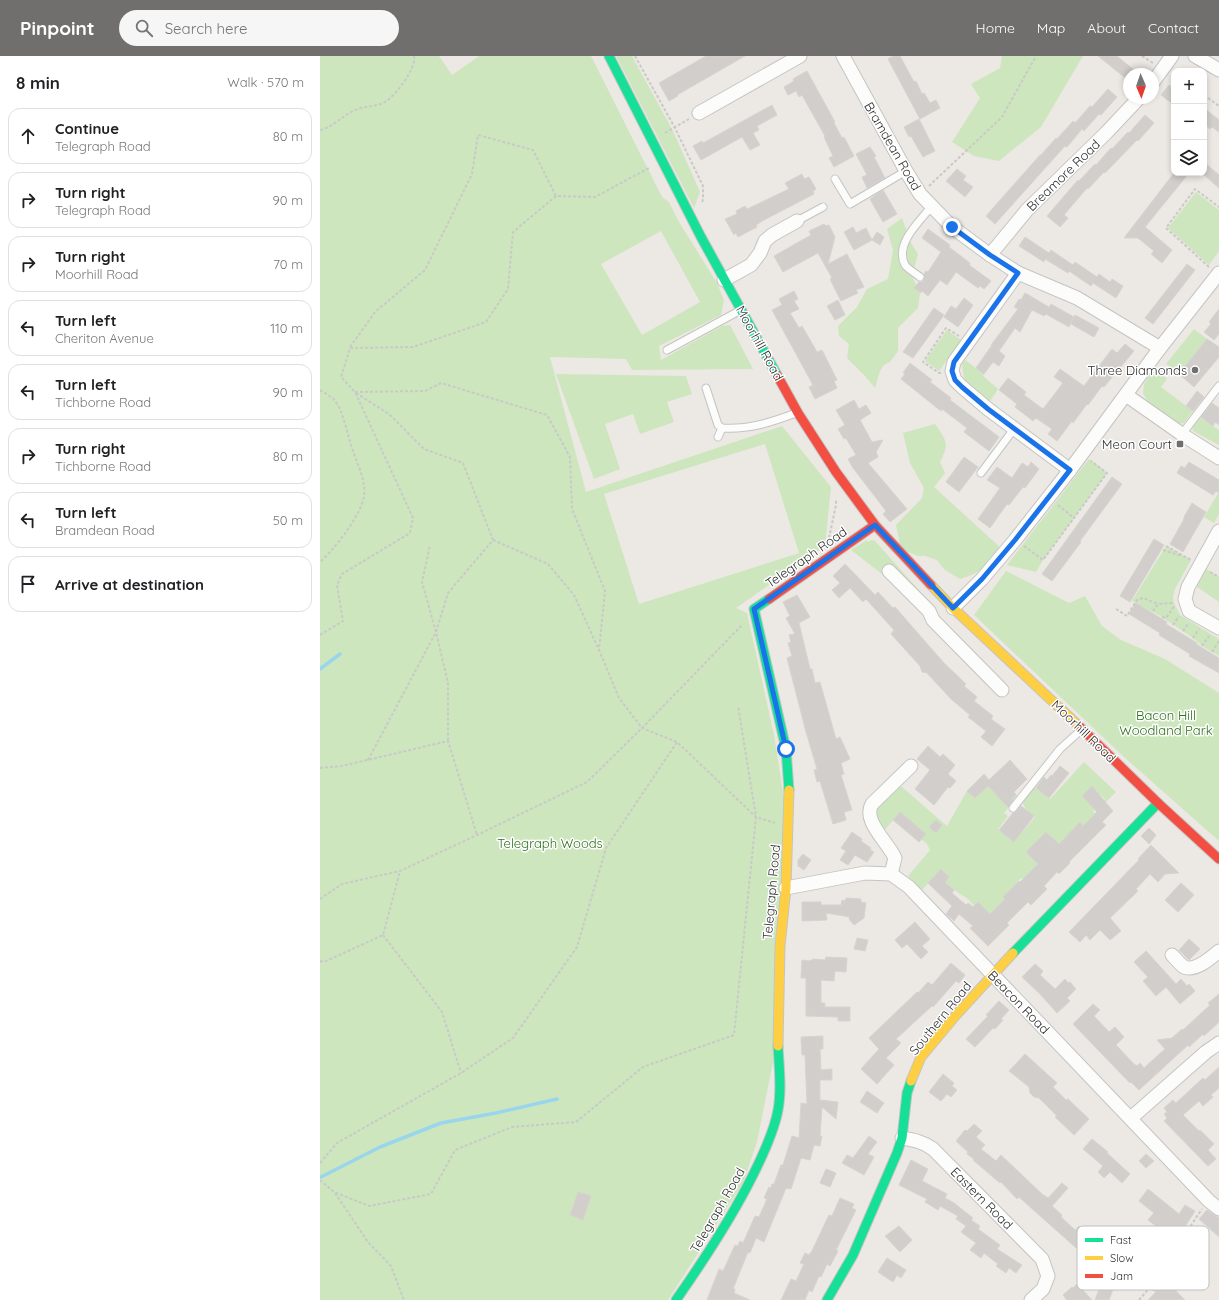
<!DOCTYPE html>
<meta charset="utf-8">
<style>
body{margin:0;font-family:Quicksand,sans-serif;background:#f6f6f6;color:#202124}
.controls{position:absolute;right:12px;top:12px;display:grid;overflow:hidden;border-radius:8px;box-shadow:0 2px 6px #0003}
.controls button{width:36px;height:36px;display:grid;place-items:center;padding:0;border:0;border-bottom:1px solid #e0e0e0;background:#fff;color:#202124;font:20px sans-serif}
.compass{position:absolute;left:803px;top:12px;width:36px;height:36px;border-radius:50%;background:#fff;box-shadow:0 2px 6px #0003;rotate:178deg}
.stop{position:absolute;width:12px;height:12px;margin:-9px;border:3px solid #1a73e8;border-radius:50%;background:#fff}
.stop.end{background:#1a73e8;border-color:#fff;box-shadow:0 1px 4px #0008}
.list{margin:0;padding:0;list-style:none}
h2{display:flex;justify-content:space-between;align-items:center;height:52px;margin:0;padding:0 16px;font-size:17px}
h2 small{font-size:13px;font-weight:400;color:#757577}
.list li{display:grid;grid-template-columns:26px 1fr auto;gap:12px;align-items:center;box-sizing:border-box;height:56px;margin:0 8px 8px;padding:0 8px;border:1px solid #e0e0e0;border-radius:12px}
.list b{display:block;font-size:15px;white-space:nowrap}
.list p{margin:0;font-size:13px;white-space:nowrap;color:#757577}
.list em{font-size:13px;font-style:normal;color:#757577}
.icon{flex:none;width:22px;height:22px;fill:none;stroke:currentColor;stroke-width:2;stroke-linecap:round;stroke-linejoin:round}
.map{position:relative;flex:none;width:899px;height:1244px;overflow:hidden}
header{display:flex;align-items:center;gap:24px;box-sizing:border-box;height:56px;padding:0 20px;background:#706f6e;color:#fff}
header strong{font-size:19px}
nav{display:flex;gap:22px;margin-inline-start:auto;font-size:14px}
.search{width:280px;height:36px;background:#f6f6f6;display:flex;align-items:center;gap:10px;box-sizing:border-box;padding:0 14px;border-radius:22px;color:#757577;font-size:15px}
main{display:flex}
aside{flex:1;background:#fff}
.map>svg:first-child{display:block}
</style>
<header>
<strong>Pinpoint</strong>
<div class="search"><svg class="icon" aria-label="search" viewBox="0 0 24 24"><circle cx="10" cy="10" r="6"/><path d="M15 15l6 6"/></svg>Search here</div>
<nav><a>Home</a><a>Map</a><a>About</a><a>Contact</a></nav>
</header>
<main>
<aside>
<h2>8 min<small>Walk · 570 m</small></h2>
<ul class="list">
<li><svg class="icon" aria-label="ahead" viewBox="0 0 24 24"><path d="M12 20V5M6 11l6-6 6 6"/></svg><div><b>Continue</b><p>Telegraph Road</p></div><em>80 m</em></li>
<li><svg class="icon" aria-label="right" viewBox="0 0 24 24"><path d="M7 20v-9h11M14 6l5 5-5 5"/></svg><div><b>Turn right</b><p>Telegraph Road</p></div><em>90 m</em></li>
<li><svg class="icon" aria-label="right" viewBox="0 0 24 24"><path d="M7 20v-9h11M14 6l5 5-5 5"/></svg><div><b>Turn right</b><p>Moorhill Road</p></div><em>70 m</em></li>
<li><svg class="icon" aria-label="left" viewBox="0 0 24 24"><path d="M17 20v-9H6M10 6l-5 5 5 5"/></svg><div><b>Turn left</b><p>Cheriton Avenue</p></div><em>110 m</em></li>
<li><svg class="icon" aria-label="left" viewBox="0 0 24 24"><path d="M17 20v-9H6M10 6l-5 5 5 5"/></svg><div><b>Turn left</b><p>Tichborne Road</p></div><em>90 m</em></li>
<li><svg class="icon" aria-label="right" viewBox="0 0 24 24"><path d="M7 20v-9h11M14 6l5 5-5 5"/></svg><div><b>Turn right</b><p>Tichborne Road</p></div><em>80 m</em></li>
<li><svg class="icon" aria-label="left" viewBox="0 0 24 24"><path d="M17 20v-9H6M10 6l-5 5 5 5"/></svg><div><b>Turn left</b><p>Bramdean Road</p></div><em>50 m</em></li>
<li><svg class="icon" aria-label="arrive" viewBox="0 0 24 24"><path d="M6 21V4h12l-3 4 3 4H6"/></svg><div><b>Arrive at destination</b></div></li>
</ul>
</aside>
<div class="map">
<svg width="899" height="1244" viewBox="0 0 899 1244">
<rect width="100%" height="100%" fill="#ece8e4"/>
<g fill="#cee6be" fill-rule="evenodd">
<path d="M0 0H119L132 19 159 0H271L342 141 349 146 359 166 397 227 404 244 401 259 339 290 341 304 402 270 410 269 433 313 312 314 306 303 230 301 266 436 462 370 511 431 505 490 416 552 427 557 454 679 465 749 453 1006 437 1086 423 1127 348 1244H0ZM341 175 380 246 322 279 281 208ZM445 388 479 497 319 548 284 438Z"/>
<path d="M296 0H312L353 75 380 136 374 152Z"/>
<path d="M682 0H763L721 71 679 105 654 100 632 86 660 42 651 28 680 12Z"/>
<path d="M876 136 899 154V195L889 209 848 172Z"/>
<path d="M582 162 591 187 598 198 592 220 600 237 598 252 578 272V295L570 306 564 309 560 315 555 332 545 320 527 302 529 288 519 280 518 270 537 251 547 233 568 223 573 194 567 173Z"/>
<path d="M874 273 887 283 859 318 846 308Z"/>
<path d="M627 274 641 284 619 315 605 305Z"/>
<path d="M645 304 664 318 663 320 678 333 670 345 644 323 642 309Z"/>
<path d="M834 312 847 323 841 331 873 355 864 367 856 368 829 348 823 337 824 328Z"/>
<path d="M236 318 366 320 372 338 347 346 354 366 320 378 313 358 285 368 300 413 274 423Z"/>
<path d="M878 360 899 374V389L873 375 872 370Z"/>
<path d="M615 368C626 384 630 387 620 406L625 417 614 431 682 493C667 511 662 516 640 523L625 514 617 504 605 500H598L581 493 576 469 602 442 604 432 590 407 583 377Z"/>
<path d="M769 403 787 417 723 504 716 516 687 509Z"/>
<path d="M899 436V458L894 467 884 461Z"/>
<path d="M547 484V486L552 484 555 485 613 550 568 511 562 518 531 494Z"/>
<path d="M846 490 871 504 855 533 853 541 854 547 860 559 899 583V600L882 590 873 582 842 561 812 545Z"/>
<path d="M880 509 899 521V546L870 526Z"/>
<path d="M686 515 749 547 765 540 782 570 801 584 845 603 899 637V785L804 701 654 559Z"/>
<path d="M764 706 796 736 785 747 783 745 785 743 772 731 762 740 775 753 773 755 776 758 759 775 755 771 750 777 743 791 739 787 711 815 714 819 707 827 701 822 683 841 685 843 665 862 648 843 634 834 625 825 629 821 622 813 602 834 588 820 610 794 607 788 601 783 580 756 564 775C561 772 558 768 556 764 551 751 570 737 579 731H582L627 770 647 735 655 742 671 726 687 748 696 739 698 740 684 757 688 760 678 773 694 786 715 761C698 747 701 746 713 730L730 743Z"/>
</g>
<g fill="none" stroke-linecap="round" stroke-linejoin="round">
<g stroke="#99d6ec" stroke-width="3.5">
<path d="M0 613 20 598"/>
<path d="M1 1121 60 1091 121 1067 176 1057 237 1043"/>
</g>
</g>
<g fill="#d1cecb" stroke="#d7d4d0">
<path d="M386 0H425L357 39 358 40 349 45 339 27Z"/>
<path d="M573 0H580L594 26 596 25 602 38 604 37 610 47 616 44 620 52 600 63 568 3Z"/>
<path d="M778 0H797L819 18H809V25Z"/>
<path d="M487 15 515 66 514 67 522 82 524 81 534 100 514 111 509 102 513 100 504 81 505 80 482 39 479 41 476 35 468 39 464 31 474 25 473 23Z"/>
<path d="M849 29 854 33V49L841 39Z"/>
<path d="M788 33 797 41 781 59 779 58 764 75 762 73 747 91 745 90 675 168 666 160 720 99H721L736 82 737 83 753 65 755 67 770 50 772 51Z"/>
<path d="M452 49 457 59 437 70 439 74 433 77 440 89 430 94 422 81 381 104 373 90 382 85 383 87Z"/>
<path d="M884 52 899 64V76L892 71 890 73 884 68Z"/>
<path d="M825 59 834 67 818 85 817 84 785 117 784 116 768 133 767 132 744 159 748 162 740 171 727 160 758 124 759 125 775 108 776 109 791 92 792 93 808 76 809 77Z"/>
<path d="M599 63 615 95 603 101 591 80 589 81 584 71Z"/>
<path d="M550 91 556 100 554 101 565 122 547 132 542 121 547 119 536 98Z"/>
<path d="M884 106 899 119V132L884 119Z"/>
<path d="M637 113 646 120 643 124 653 131 645 141 626 125Z"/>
<path d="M854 117H869L825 171 852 194 842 207 831 198 834 195 818 182H804Z"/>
<path d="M482 118 484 123 489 121 496 133 493 135 494 138 444 164 436 169 437 171 418 181 416 177 414 179 405 163 417 158 416 155 425 150 427 153 469 133 465 127Z"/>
<path d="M563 134 577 158 563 166 550 143Z"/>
<path d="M504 168 506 170 509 169 515 181 508 208 527 198 544 231 536 234 538 237 521 245 510 223 512 222 498 197 463 216 454 200 491 179 489 175Z"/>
<path d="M533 171 536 177 546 172 552 184 557 176 564 181 560 189 552 184 534 194 524 176Z"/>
<path d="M608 173 630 189 629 191 650 207 649 209 671 225 664 233 660 230 658 232 636 216 627 229 620 224 608 240 602 235 601 237 594 232 599 226H602L604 224V218L606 215 608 216 621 196 602 182Z"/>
<path d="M705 181 729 197 731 194 753 209 755 206 777 221 779 218 790 226 792 223 803 230 796 242 773 227 771 230 749 215 751 213 748 217 725 203 724 206 699 190Z"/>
<path d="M867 208 875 214 833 268 825 262Z"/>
<path d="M474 235 478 243 474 245 479 253 470 257 479 272 482 270 497 296 502 294 517 324 514 325 517 332 495 343 489 331 493 329 452 254 462 249 459 243Z"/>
<path d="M705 237 729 251V252L731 248 754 261 749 271 726 258 724 260 712 254 700 276 695 272 679 295 685 300 679 310 673 306 664 318 656 312 672 289H671L698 253 694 251 699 243 701 244Z"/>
<path d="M644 242 653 249 638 271 624 261 631 250 636 253Z"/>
<path d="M518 244 525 259 515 264 507 250Z"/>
<path d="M614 252 624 259 593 302 583 296Z"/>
<path d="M899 253V278L894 284 884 276 891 268 889 266Z"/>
<path d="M755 259 779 272 774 281 751 268Z"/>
<path d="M887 283 899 291V301L874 331 859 318Z"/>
<path d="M805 288 814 295 784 331 782 330 768 349 767 348 753 367 752 365 737 385 728 378 732 373 716 362 713 365 695 351 697 348 679 334 688 322 706 336 704 339 723 353 743 327 734 321 740 313 764 330 792 293 797 297Z"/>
<path d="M590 307 612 324 610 326 631 342 630 344 679 381 669 395 644 376 647 372 622 353 621 355 581 323 585 318 583 317Z"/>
<path d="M877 335 884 341 873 355 866 350Z"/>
<path d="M534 344 539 353 546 349 551 357 540 364 552 386 563 384 556 396 558 401 548 407 587 453 570 466 563 458 566 455 533 412 528 403 536 399 526 382 524 383 518 373 525 369 516 354Z"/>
<path d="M892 347 899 352V369L895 366 893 370 881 361Z"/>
<path d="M644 401 658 411 639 436 626 426Z"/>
<path d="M711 406 719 413 705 432 703 431 689 449 687 448 670 472 658 463 680 432 667 424 677 411 692 422 702 407 708 411Z"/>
<path d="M869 406 899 424V437L896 435 893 439 857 417 861 410 865 412Z"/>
<path d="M792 421 802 428 760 485 761 486 732 525 722 518Z"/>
<path d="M872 447 886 456 863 496 850 488 863 465 865 459Z"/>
<path d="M834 483 844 489 810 546 800 540Z"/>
<path d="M525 508 555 539 558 536 571 550 573 552 575 551 624 607 646 628 644 630 657 641 654 645 673 660 671 663 685 673 672 690 661 681 666 675 648 661 650 659 631 643 607 617 602 616 600 610 571 578 574 574 546 543 543 546 530 532 519 542 512 534 520 527 513 520Z"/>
<path d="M477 539 490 561 479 567 490 613H492L495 627 500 626 516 683 520 681 530 703 521 707 524 718 521 719 532 754 524 756 526 764 513 768 500 725 497 726 494 714 497 713 486 676 467 602 472 600 468 587 471 586 469 579 475 578 466 562 470 560 463 546Z"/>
<path d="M816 547 847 566 846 568 877 587 876 588 899 602V617L869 600 870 598 839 579 840 577 809 558Z"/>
<path d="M608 690 620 701 623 698 635 709 628 718 636 725 630 732 628 731 614 749 595 733 610 714 597 703Z"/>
<path d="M690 704 707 723 694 736 696 739 692 743 693 744 688 751 668 730 655 742 647 735 664 718 669 724Z"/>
<path d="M740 710 749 717 729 742 716 732 724 721 727 724 731 719 732 720Z"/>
<path d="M772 730 793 755 782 766 786 769 749 806 750 807 739 818 737 816 724 830 727 833 711 849 708 846 687 867 689 869 668 890 650 872 653 870 639 858 634 865 626 858 632 850 608 827 621 813 629 821 625 826 634 834 632 837 646 849 648 847 653 851 658 846 670 858 685 843 683 841 699 825 700 826 718 808 706 796 726 776 739 788 760 766 763 770 777 756 762 740Z"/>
<path d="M701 750 714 760 694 786 679 774 693 757 697 755Z"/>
<path d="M580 756 606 778 599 786 573 764Z"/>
<path d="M616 764 622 769 616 777 609 771Z"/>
<path d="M829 772 836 779 829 788 821 780Z"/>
<path d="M532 776 542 783 541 785 551 792 550 794 554 796 547 806 535 799 528 809 520 804 526 795 521 792Z"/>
<path d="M831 789 859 817 845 818 838 826 830 818 816 833 818 835 790 862 801 875 790 884 780 874 770 884 766 879 760 886 749 876 819 804 818 803Z"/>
<path d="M483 798 491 804 484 814 478 810V804Z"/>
<path d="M861 827 874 839 858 856 845 844Z"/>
<path d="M526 842 541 843V846L546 847 544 862 534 869 529 863 530 861 506 857 507 864 482 865V846H501V849H521L522 844 525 845Z"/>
<path d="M595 866 610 883 602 890 608 896 601 903 587 888 582 892 575 884Z"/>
<path d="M537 882 548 884 545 895 534 893Z"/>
<path d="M869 883 880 893 869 904 859 894Z"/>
<path d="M826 895 856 928 861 923 867 930 869 928 875 935 860 948 846 931 836 940 823 925 828 921 814 906Z"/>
<path d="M506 901 527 902 526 916 515 915 514 925 501 924V947H505V951H530V965H518V961L486 960V922H481L482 904 490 905 493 903 505 904Z"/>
<path d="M631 907 645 919 639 927 636 925 613 951 612 950 576 983 581 987 566 1002 574 1009 557 1028 541 1013 559 993 549 982 597 936 598 937 608 926 612 929Z"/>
<path d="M715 908 723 915 720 919 735 933 745 923 748 927 750 926 756 933 747 942 750 945 737 957 720 938 702 921Z"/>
<path d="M899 938V966L884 980 883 978 869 991 868 989 819 1034 811 1026 810 1027 753 968 773 948 780 954 774 960 789 976 795 971 804 981 796 989 814 1008 817 1010 820 1007 824 1012 845 993 837 984 852 982 862 973 863 974 890 949 888 947Z"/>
<path d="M679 945 689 954 681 963 683 964 675 973 673 972 655 991 646 983 668 960 666 959Z"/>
<path d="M503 980V993H500L501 1014 512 1013V1024H500V1044L518 1046 516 1063 502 1051 500 1080H502L500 1090 494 1089 490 1104 481 1102 471 1133 466 1132 444 1186 436 1182 430 1197 428 1196 413 1233H415L414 1237 430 1244H387L399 1213 403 1215 415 1189 418 1190 420 1185 423 1187 435 1160 439 1161 447 1143 444 1142 449 1131 451 1132 452 1128H454L461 1109H463L472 1080 479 1082 481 1047 487 1048 485 999H482L481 981Z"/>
<path d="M705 998 737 1027 733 1031 746 1044 748 1043 769 1063 754 1079 735 1061 737 1060 719 1042 714 1041 710 1037 709 1031 689 1015Z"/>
<path d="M899 1011V1032L891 1039 893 1041 883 1050 879 1045 863 1059 879 1075 880 1074 894 1088 888 1094 896 1103 888 1110 844 1065 847 1062 844 1058 847 1056 844 1052 853 1044 856 1047 883 1022 885 1024Z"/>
<path d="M623 1018 634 1027 632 1030 637 1034 631 1041 627 1038 621 1045 609 1036Z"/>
<path d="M547 1035 564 1047 557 1057 540 1046Z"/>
<path d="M654 1068 662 1075 656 1081 665 1089 661 1093 676 1105 681 1099 722 1138 728 1142 742 1127 748 1132 732 1150 742 1159 741 1161 755 1174 759 1170 766 1177 769 1174 778 1181 773 1186 778 1190 776 1193 782 1199 774 1208 699 1141 697 1143 681 1126 680 1127 653 1104 654 1103 647 1098 648 1096 636 1085 645 1074 647 1075Z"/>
<path d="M549 1080 557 1086 548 1098 554 1101 544 1119 522 1107 527 1099 533 1102Z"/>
<path d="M772 1083 788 1096 787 1097 810 1118 802 1127 790 1116 784 1122 778 1116 783 1110 763 1093Z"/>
<path d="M826 1098 834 1105 826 1112 819 1105Z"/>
<path d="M591 1104 608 1113 602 1125 627 1138 625 1142 634 1147 653 1162 651 1164 660 1170 658 1173 680 1189 677 1193 702 1209 696 1217 689 1212 686 1217 676 1210 678 1208 664 1197 661 1202 650 1194 656 1187 641 1176 646 1170 636 1163 638 1160 620 1150 618 1154 605 1146 607 1143 579 1129Z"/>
<path d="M506 1113 516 1117 510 1131 500 1127Z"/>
<path d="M828 1133 859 1158 865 1149 875 1155 857 1183 856 1182 841 1208 863 1227 856 1235 865 1244H828L836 1236 820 1226 826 1217 805 1207 811 1194H812L815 1188 836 1198 848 1179 828 1164 834 1157 819 1145Z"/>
<path d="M258 1136 271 1140 263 1164 250 1159Z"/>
<path d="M520 1142 534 1148 532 1152 536 1154 516 1194 518 1195 510 1210 507 1208 501 1221 499 1220 492 1236 489 1234 485 1244H461L471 1223 476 1225 484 1208 480 1207 485 1197 489 1199 490 1197H491L509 1159 512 1160Z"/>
<path d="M887 1154 899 1162V1181L879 1163Z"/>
<path d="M579 1170 592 1184 580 1196 565 1180Z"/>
<path d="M567 1202 586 1214 581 1222 577 1219 573 1226 558 1216Z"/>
<path d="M787 1212 797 1215 794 1222 797 1223 789 1244H775Z"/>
<path d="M757 1228 772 1244H747L743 1239 752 1231 753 1232Z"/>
</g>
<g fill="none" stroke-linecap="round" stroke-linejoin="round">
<defs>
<g id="lane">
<path d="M515 123 530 148 586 115"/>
<path d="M477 165 503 151"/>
<path d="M600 221C595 217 588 213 585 209 574 188 600 165 612 150"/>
<path d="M347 294 419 255"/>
<path d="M386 332 398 369 402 372C428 374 452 366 476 357"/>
<path d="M862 378 899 330"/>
<path d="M398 381 402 372"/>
<path d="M661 417 694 373"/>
<path d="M693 752 740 693 761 674"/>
</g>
<g id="street">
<path d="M523 0 586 115 600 138 632 171 670 199 698 217 757 242 840 292"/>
<path d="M875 0 899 14"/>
<path d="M833 26 852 0"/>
<path d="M379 57 480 0"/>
<path d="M670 199 707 154 786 77 819 42"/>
<path d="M698 217 634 306 632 315 635 324 642 331 668 353 750 414"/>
<path d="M404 224 431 209 440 197 445 185 452 179 477 165"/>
<path d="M806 339 866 381 899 402"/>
<path d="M899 475 868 531 865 543 869 555 899 572"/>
<path d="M569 515 609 555 613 564 682 634"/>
<path d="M633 552 662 523 695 484 750 414 840 292 899 217"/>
<path d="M571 818 575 802C568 786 542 765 552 748L591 710"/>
<path d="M466 832 545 817 571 818 589 831 889 1145 899 1153"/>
<path d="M852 899C856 903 860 908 864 911 875 916 891 902 899 895"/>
<path d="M811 1062 886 996 899 987"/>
<path d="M582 1082C594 1084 604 1086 613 1093L722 1203 728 1220 723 1233 711 1244"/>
</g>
<g id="fast">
<path d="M289 0 381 181 457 319"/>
<path d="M449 543 434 553 466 693 469 734"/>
<path d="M693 897 838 747"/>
<path d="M356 1244C384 1204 411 1163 433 1119 443 1099 454 1076 458 1054 462 1033 459 1011 458 990"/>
<path d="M507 1244 533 1199 577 1097 582 1082 587 1037 591 1025"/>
</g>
<g id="slow">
<path d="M611 529 633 552 760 671"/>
<path d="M458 990 460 890 466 832 469 734"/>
<path d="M591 1025 601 1001 636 959 693 897"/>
</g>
<g id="jam">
<path d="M457 319 478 357 516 416 555 469 611 529"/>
<path d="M449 543 555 469"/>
<path d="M760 671 838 747 899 803"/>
</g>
</defs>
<use href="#lane" stroke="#c5c4c5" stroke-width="9"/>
<use href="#street" stroke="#c5c4c5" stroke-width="15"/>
<use href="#fast" stroke="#c5c4c5" stroke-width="11"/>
<use href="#slow" stroke="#c5c4c5" stroke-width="11"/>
<use href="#jam" stroke="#c5c4c5" stroke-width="11"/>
<g stroke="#c9c9c8" stroke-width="2" stroke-dasharray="3 2" stroke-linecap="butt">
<path d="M315 0 355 72 383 130V143L382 148"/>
<path d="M822 0 833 7"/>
<path d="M884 39 899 50"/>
<path d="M0 74C13 71 22 60 35 54 44 50 56 51 65 46 75 40 97 12 94 0"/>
<path d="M345 77 369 63"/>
<path d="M609 130 682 61 716 0"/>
<path d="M889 211 846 172 875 133 899 151"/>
<path d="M30 291 55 256 105 214 152 118 158 79 213 94 236 140"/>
<path d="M621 317H619L603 306 626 272 639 280"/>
<path d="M0 334 13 342 19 351C25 365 28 380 33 395 38 410 46 424 44 440 42 458 14 494 0 506"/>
<path d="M35 336 105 335 121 327 227 359 250 401 252 453 285 535 279 594"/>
<path d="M36 337 69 358 104 393 143 407 173 484 128 537 116 576 128 627V685"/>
<path d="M738 449 754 462"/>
<path d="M509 482 516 449V443"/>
<path d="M173 484 228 508 254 539 279 594 299 642 322 672 357 686 436 761 455 767"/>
<path d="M704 490 723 504 787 417 771 405"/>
<path d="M846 490 871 504"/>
<path d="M843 494 858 499H861"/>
<path d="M890 516 899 521"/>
<path d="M796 553 807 560 817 544 823 542 838 548"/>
<path d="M833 555 838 548 854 547"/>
<path d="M842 561 846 562 855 549"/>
<path d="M853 569 859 560"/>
<path d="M863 575 868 568"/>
<path d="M0 579 23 565 17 529 22 518 90 477 93 462 35 336 21 321 30 292 93 291 166 266 188 233 193 176 236 140 275 141 329 112"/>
<path d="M873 582 879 573"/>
<path d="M882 590 889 580"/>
<path d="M892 596 899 585"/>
<path d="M48 704 116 576 102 526 110 489"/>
<path d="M0 712 22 710 128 685 157 779"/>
<path d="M0 843 22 828 80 815 157 779 267 726 322 672 423 568"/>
<path d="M63 879 122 956 141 1017"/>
<path d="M0 905 4 906 63 879 80 815"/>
<path d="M0 1107 17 1087 141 1017 193 982 257 891 286 792 357 686"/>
<path d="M0 1124 14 1136 49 1150 111 1138 135 1094 192 1071 256 1066 323 1011 414 979 436 761 418 650"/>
<path d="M15 1137 48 1186 71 1210 84 1244"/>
<path d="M819 1244 826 1236 882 1153"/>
</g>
<use href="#lane" stroke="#fcfcfb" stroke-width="7"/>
<use href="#street" stroke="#fcfcfb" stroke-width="13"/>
<use href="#fast" stroke="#16e098" stroke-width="9"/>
<use href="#slow" stroke="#ffcf43" stroke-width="9"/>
<use href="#jam" stroke="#f24e42" stroke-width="9"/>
</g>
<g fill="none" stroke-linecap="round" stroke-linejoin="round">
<path stroke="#1a73e8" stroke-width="5" d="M466 693 434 553 555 469 633 552 662 523 695 484 750 414 668 353 642 331 635 324 632 315 634 306 698 217 670 199 632 171"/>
</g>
<g fill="#706f6e" stroke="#fff" stroke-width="1.5">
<circle cx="875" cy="314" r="4"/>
<rect x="856" y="384" width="8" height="8" rx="2"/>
</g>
<g text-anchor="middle" stroke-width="3" stroke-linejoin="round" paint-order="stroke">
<g font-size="13" fill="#2e2e2e" stroke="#fff">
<text transform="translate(573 90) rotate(60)" y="5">Bramdean Road</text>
<text transform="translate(743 119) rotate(-44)" y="5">Breamore Road</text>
<text transform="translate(440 287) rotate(61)" y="5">Moorhill Road</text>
<text transform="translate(486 501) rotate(-35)" y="5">Telegraph Road</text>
<text transform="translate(764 675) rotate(44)" y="5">Moorhill Road</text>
<text transform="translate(451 836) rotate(-85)" y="5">Telegraph Road</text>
<text transform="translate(699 946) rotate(46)" y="5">Beacon Road</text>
<text transform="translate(620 962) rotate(-51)" y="5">Southern Road</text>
<text transform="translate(662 1142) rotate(45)" y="5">Eastern Road</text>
<text transform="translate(397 1154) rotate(-60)" y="5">Telegraph Road</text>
</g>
<g font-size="13" fill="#2e2e2e" stroke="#fff" text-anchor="end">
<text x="867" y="319">Three Diamonds</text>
<text x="852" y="393">Meon Court</text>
</g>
<g font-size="13" fill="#2c6e1b" stroke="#fff">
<text x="846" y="664">Bacon Hill<tspan x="846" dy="15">Woodland Park</tspan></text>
<text x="230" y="792">Telegraph Woods</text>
</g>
</g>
<rect x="757" y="1170" width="132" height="64" rx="6" fill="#fff" stroke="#c0c0c0" stroke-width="1"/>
<rect x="765" y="1182" width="18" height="4" fill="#16e098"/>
<rect x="765" y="1200" width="18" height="4" fill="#ffcf43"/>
<rect x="765" y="1218" width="18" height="4" fill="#f24e42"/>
<g font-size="11" fill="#2e2e2e">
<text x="790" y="1188">Fast</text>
<text x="790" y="1206">Slow</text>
<text x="790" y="1224">Jam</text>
</g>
</svg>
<div class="controls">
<button>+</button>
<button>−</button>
<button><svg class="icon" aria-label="layers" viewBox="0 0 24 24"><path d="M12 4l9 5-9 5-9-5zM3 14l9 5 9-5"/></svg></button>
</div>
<svg class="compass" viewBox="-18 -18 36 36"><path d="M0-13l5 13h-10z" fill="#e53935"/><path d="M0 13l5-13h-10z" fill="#757577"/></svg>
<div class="stop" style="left:466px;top:693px"></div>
<div class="stop end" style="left:632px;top:171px"></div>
</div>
</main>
